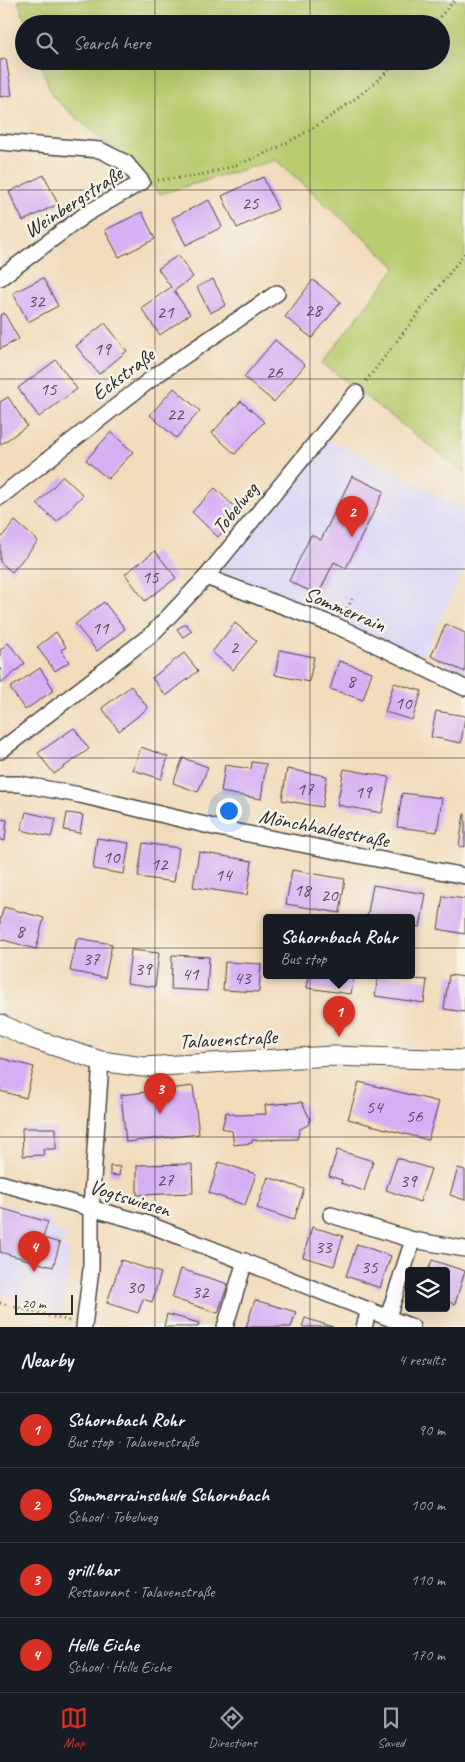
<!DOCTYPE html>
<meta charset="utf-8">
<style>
body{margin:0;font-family:Caveat,sans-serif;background:#242831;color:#f1f3f6}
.controls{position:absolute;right:15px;bottom:15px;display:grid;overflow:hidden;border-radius:5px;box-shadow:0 5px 20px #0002}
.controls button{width:45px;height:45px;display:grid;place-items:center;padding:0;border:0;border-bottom:1px solid #363941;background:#171b24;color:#f1f3f6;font:25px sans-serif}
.scale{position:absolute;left:15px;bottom:12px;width:58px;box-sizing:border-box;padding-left:5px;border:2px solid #2b2b2b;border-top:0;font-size:14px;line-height:18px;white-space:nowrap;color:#2b2b2b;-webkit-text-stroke:4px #f7f3e8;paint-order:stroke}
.you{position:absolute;left:228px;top:810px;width:18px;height:18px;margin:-12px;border:4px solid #fff;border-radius:50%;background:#1a73e8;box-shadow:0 0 0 8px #1a73e833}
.badge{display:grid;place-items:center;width:32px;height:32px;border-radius:50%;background:#d93025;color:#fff;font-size:16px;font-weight:700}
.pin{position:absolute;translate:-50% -41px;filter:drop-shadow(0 1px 2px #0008)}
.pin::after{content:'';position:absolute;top:26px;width:18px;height:15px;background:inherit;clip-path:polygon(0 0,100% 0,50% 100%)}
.popup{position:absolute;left:263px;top:914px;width:152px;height:65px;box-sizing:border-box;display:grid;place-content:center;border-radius:5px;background:#171b24;filter:drop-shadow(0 1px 4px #0005);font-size:16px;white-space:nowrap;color:#9ea1a6}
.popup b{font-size:19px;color:#f1f3f6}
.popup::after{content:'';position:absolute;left:50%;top:100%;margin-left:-10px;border:10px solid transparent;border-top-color:#171b24}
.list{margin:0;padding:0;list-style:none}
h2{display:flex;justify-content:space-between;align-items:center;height:65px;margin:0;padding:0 20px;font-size:21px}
h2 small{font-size:16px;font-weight:400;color:#9ea1a6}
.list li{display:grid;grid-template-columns:32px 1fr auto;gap:15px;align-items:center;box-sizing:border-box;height:75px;padding:0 20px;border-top:1px solid #363941}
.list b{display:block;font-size:19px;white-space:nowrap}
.list p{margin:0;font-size:16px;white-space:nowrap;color:#9ea1a6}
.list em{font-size:16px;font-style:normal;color:#9ea1a6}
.icon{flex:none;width:28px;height:28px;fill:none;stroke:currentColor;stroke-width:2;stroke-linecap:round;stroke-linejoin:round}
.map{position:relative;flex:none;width:465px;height:1327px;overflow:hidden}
.search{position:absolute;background:#171b24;box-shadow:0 5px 20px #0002;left:15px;right:15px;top:15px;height:55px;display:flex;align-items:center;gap:12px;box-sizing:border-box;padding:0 18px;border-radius:28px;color:#9ea1a6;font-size:19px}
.sheet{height:365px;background:#171b24}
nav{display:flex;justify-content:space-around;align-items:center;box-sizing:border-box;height:70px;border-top:1px solid #363941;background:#171b24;font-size:14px;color:#9ea1a6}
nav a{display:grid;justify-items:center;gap:2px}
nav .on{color:#d93025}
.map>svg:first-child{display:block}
</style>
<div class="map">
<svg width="465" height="1327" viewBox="0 0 465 1327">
<rect width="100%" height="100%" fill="#f7f3e8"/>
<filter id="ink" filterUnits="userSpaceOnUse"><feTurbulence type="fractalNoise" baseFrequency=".02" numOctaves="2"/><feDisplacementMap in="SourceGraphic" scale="10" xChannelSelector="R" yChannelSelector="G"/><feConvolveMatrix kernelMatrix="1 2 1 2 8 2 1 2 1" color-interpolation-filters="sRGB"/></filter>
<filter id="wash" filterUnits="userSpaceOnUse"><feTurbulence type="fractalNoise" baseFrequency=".0096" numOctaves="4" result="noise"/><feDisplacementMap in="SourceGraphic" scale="20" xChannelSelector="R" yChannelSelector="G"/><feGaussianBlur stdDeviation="1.12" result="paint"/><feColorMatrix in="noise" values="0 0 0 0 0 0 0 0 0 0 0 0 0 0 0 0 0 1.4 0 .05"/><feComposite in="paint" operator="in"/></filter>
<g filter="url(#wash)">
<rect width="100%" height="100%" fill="#f1dbbb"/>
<g fill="#dad6f7">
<path d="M321 436 465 508V567L418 664 206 577Z"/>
<path d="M0 1204 52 1219 50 1228 66 1234 62 1247 70 1250 62 1313 0 1294Z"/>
</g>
<path fill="#b9cc6f" stroke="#727c4d" d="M18 0H465V473L322 363 396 267 276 160 160 194 145 178 52 96 40 61H441V24H26Z"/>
<g id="blocks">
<g fill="#d5aff4">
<path d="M6 59 12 95 0 97V60Z"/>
<path d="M44 175 58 204 23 221 9 192Z"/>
<path d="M263 177 278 209 237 228 222 196Z"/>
<path d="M209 200 222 227 186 245 172 218Z"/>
<path d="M142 212 155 239 119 257 105 230Z"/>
<path d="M178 255 193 277 174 291 190 314 160 335 141 308 171 287 158 269Z"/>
<path d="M43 278 58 306 28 322 13 293Z"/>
<path d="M213 279 226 305 210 313 197 287Z"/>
<path d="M313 280 341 302 312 338 285 317Z"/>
<path d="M4 313 19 339 0 349V315Z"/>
<path d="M105 323 127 351 99 374 76 346Z"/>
<path d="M275 340 305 365 274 402 244 377Z"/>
<path d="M56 360 77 389 39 417 18 388Z"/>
<path d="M174 388 200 411 176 438 150 415Z"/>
<path d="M8 397 27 426 0 445V402Z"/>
<path d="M241 401 264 422 235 454 212 433Z"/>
<path d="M111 432 133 452 108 479 86 460Z"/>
<path d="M63 476 83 495 57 522 37 504Z"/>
<path d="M352 476 384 491 346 568 334 562 318 595 289 581 311 535 321 540Z"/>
<path d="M215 488 241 513 218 537 192 512Z"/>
<path d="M15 521 38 541 12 572 0 562V539Z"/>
<path d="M155 551 176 578 145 601 125 574Z"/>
<path d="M104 602 125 629 97 651 75 624Z"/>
<path d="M235 623 257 641 233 670 212 652Z"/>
<path d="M186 624 192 631 183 637 177 629Z"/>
<path d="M446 624 465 633V672L431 656Z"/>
<path d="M56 632 66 647 61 650 69 662 55 671 37 647Z"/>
<path d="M8 643 25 663 1 684 0 650Z"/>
<path d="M280 650 314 657 309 682 275 675Z"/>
<path d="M184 653 198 671 166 696 152 678Z"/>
<path d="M339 661 372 672 363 700 330 689Z"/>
<path d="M40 668 54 690 25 710 10 688Z"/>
<path d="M394 683 422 691 412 720 385 712Z"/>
<path d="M131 686 148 708 119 731 102 708Z"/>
<path d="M436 711 465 716 461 743 431 737Z"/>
<path d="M74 728 89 749 54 774 38 753Z"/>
<path d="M141 747 168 757 161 779 133 770Z"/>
<path d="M183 758 208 767 198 792 173 783Z"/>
<path d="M252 762 266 764 261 799 221 792 225 765 251 769Z"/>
<path d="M287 769 327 776 322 807 282 800Z"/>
<path d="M344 769 389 777 382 813 337 805Z"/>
<path d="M402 793 442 798 437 832 397 827Z"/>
<path d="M26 812 56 819 51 837 21 830Z"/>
<path d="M67 813 83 815 80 833 64 830Z"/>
<path d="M464 814H465V847L459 846Z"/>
<path d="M0 819 7 820 5 841 0 840Z"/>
<path d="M97 838 129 843 124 874 93 869Z"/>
<path d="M143 843 179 848 174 882 138 877Z"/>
<path d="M199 852 252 861 247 895 193 887Z"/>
<path d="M292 870 345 879 340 913 286 904Z"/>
<path d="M373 885 426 894 420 927 412 926V918H367Z"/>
<path d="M443 896 465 899V934L438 929Z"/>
<path d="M4 907 44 918 36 949 0 939V920Z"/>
<path d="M77 938 112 944 105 978 70 971Z"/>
<path d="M131 950 159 953 155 987 127 983Z"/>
<path d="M172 955 209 957 207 991 171 989Z"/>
<path d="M225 962 261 964 259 992 223 990Z"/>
<path d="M449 975 465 977V1012L444 1009Z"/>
<path d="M309 976H354L351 994 307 988Z"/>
<path d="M378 976 427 980 424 1003 375 996Z"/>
<path d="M0 1058 34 1067 26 1098 0 1091Z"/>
<path d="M359 1082 439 1102 428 1140 348 1119Z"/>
<path d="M193 1086 199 1134 126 1142 121 1095Z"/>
<path d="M302 1102 310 1119 308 1125 300 1129 297 1139 252 1140V1143L234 1145 232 1131 222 1128 226 1112 236 1115 266 1114 265 1105Z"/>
<path d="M22 1128H56V1149H43L44 1155 23 1156Z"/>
<path d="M337 1150 373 1161 364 1191 341 1183 342 1180 329 1176Z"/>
<path d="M397 1158 431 1169 420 1202 386 1190Z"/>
<path d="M219 1162 256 1174 245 1205 209 1193Z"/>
<path d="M192 1164 193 1193 137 1195V1165Z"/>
<path d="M110 1166 120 1167 119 1176 110 1175Z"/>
<path d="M458 1168 465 1170V1200L450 1195Z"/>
<path d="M268 1177 304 1189 294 1220 257 1208Z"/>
<path d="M0 1208 48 1222 43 1238 60 1243 53 1267 0 1252Z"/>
<path d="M312 1227 343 1236 334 1266 303 1257Z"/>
<path d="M357 1244 391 1256 380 1288 346 1276Z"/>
<path d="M121 1260 161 1273 152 1302 143 1299 138 1313 107 1303Z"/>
<path d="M432 1260 465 1271 455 1304 446 1301V1271H428Z"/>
<path d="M181 1269 228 1284 218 1313 172 1298Z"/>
<path d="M255 1300 296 1312 291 1327H246Z"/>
<path d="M167 1314 199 1323 198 1327H164Z"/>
<path d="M305 1318 333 1327H302Z"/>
</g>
</g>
</g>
<g filter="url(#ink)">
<use href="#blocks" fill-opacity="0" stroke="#494541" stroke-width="1"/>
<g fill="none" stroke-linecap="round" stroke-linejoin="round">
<defs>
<g id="minor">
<path d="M0 142 100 150 126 163 142 182 86 214 0 278"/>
<path d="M0 497 155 376 277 293"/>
<path d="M206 577 339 627 465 688"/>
<path d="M0 751 152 634 206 577 356 393"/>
<path d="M0 784H20L80 795 218 828 465 876"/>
<path d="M0 1183 145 1223 412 1327"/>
<path d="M331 1215 413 1240 465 1249"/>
<path d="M388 1317 413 1240"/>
<path d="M84 1327 91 1269V1209L101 1061"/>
<path d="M225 1327 245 1261"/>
<path d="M364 1327 369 1310"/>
</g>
<path id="tertiary" d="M0 1024 33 1039 101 1061 143 1067 332 1056 465 1060"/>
</defs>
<use href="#minor" stroke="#494541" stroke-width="18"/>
<use href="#tertiary" stroke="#494541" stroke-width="21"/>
<g stroke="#494541" stroke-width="3" stroke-dasharray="1 4" stroke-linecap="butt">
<path d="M433 24 455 0"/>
<path d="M158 180C173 178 189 178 204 174 275 158 347 112 398 61"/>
<path d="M366 381 465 253"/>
<path d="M345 613 352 599"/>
<path d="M0 1303 69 1321"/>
</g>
<use href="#minor" stroke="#fff" stroke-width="15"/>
<use href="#tertiary" stroke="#fff" stroke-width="19"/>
</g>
</g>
<path fill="none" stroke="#2b2b2b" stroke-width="1" stroke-opacity="0.55" d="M155 0V24M310 0V24M155 61V1327M310 61V1327M0 190H465M0 379H465M0 569H465M0 758H465M0 948H465M0 1137H465"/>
<g text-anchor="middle" stroke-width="5" stroke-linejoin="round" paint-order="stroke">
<g font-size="19" fill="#564c5d">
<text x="250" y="209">25</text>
<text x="36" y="307">32</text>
<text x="313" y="316">28</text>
<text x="165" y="318">21</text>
<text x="102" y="355">19</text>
<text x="274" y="378">26</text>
<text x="48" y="395">15</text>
<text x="175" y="420">22</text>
<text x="150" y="583">15</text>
<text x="100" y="634">11</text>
<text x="234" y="653">2</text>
<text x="351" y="687">8</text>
<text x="403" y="709">10</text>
<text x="305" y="795">17</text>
<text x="363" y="798">19</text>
<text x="111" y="863">10</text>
<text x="159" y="870">12</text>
<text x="223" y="881">14</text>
<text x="302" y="896">18</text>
<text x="329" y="901">20</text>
<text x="20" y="937">8</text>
<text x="91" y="965">37</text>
<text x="143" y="975">39</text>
<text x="190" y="980">41</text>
<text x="242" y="984">43</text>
<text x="374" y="1113">54</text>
<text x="414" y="1122">56</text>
<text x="165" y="1186">27</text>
<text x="408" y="1187">39</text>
<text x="323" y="1253">33</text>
<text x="369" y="1273">35</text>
<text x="135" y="1293">30</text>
<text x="200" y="1298">32</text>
</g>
<g font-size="21" fill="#2b2b2b" stroke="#f7f3e8">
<text transform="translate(73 202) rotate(-33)" y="7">Weinbergstraße</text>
<text transform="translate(123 374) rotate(-37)" y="7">Eckstraße</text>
<text transform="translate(235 508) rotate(-51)" y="7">Tobelweg</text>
<text transform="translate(345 609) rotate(23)" y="7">Sommerrain</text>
<text transform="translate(324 828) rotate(11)" y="7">Mönchhaldestraße</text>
<text transform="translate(228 1039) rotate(-3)" y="7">Talauenstraße</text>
<text transform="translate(130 1198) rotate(17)" y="7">Vogtswiesen</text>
</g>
</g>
</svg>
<div class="controls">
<button><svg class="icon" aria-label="layers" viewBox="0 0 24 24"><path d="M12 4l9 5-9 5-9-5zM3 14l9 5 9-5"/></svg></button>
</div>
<div class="scale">20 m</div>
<div class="you"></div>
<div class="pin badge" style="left:339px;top:1037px">1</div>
<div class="popup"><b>Schornbach Rohr</b>Bus stop</div>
<div class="pin badge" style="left:352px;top:537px">2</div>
<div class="pin badge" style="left:160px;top:1114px">3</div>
<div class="pin badge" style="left:34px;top:1272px">4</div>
<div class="search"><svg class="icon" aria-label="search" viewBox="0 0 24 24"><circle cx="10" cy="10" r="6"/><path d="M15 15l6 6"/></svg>Search here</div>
</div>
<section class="sheet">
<h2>Nearby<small>4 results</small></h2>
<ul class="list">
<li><span class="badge">1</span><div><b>Schornbach Rohr</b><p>Bus stop · Talauenstraße</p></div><em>90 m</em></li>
<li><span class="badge">2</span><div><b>Sommerrainschule Schornbach</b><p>School · Tobelweg</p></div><em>100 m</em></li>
<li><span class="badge">3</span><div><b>grill.bar</b><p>Restaurant · Talauenstraße</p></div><em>110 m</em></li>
<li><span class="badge">4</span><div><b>Helle Eiche</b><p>School · Helle Eiche</p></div><em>170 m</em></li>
</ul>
</section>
<nav>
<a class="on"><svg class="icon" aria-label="map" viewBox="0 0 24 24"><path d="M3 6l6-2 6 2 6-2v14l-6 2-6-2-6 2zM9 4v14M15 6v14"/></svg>Map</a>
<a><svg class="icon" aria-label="directions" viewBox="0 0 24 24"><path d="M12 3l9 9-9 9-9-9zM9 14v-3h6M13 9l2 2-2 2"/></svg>Directions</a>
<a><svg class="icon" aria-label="saved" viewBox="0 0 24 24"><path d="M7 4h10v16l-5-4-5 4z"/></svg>Saved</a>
</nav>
